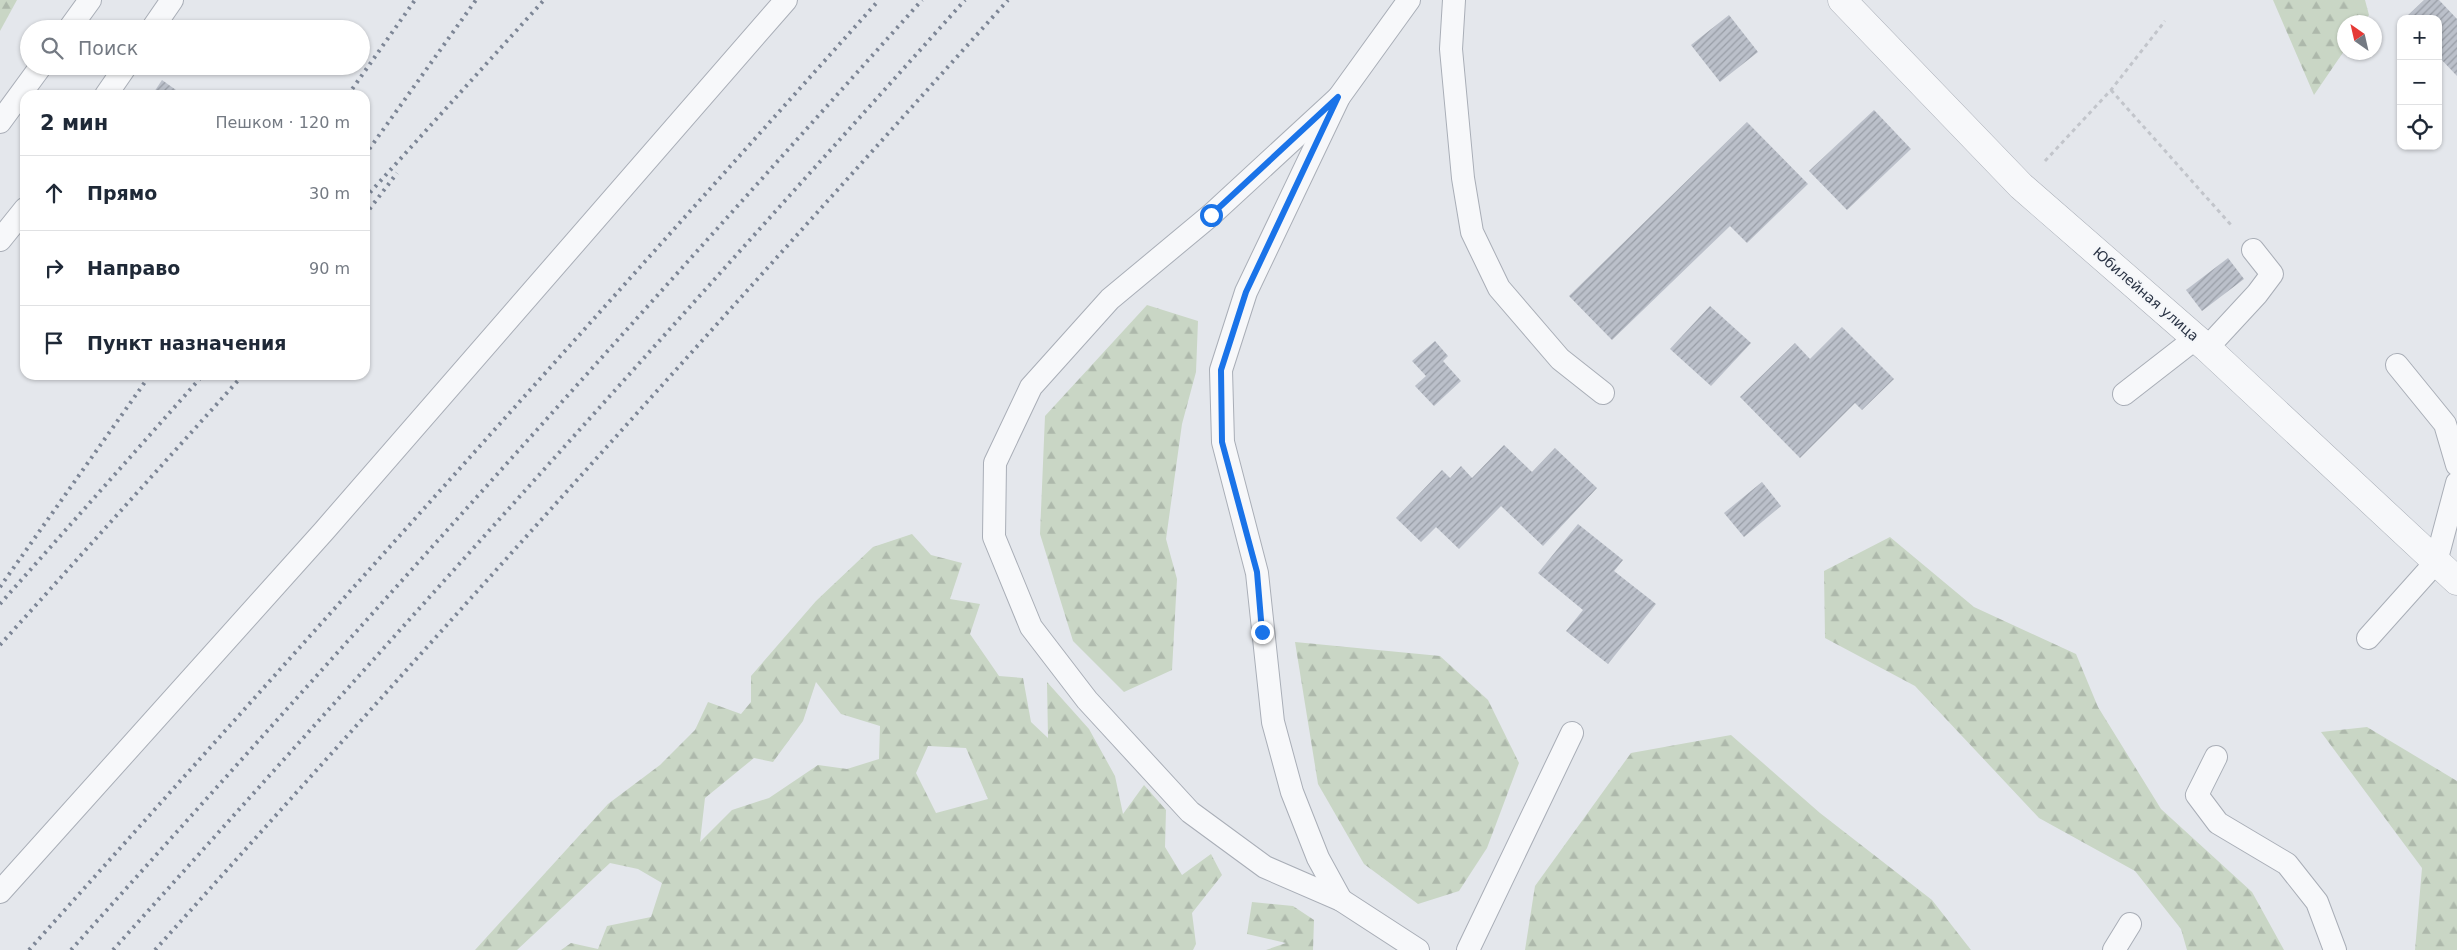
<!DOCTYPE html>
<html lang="ru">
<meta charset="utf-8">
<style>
body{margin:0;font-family:"DejaVu Sans",sans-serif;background:#f2f2f3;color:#1f2937}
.controls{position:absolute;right:15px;top:15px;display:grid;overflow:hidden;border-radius:10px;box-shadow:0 1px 4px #0004}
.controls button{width:45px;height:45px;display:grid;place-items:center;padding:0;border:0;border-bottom:1px solid #e0e1e3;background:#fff;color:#1f2937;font:25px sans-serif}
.compass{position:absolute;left:2337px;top:15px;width:45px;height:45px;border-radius:50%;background:#fff;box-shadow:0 1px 4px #0004;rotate:326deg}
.stop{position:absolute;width:15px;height:15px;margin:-11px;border:4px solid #1a73e8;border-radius:50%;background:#fff}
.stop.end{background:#1a73e8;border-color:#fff;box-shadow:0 1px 5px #0008}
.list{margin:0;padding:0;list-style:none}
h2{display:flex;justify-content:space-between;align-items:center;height:65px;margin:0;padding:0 20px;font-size:21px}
h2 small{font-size:16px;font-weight:400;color:#747a83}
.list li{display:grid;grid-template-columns:32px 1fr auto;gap:15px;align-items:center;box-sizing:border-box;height:75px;padding:0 20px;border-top:1px solid #e0e1e3}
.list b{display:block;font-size:19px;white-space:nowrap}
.list em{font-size:16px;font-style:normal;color:#747a83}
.icon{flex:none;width:28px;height:28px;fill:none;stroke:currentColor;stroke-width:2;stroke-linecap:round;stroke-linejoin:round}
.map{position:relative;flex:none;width:2457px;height:950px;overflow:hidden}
.search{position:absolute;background:#fff;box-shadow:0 1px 4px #0004;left:20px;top:20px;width:350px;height:55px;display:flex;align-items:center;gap:12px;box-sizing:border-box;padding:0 18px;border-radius:28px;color:#747a83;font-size:19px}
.panel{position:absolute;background:#fff;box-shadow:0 1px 4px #0004;left:20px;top:90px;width:350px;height:290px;border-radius:15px}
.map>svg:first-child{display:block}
</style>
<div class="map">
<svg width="2457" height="950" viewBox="0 0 2457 950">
<defs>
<pattern id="forest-firs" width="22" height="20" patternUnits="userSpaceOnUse" patternTransform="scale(1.25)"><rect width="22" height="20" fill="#c9d6c5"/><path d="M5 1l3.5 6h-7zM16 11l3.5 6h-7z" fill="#adb8ab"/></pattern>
<pattern id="building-hatch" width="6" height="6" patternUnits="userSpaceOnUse" patternTransform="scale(1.25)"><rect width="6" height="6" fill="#bbc0ca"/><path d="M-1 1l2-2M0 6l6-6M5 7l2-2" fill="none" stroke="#989da6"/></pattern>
</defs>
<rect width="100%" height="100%" fill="#e4e7ec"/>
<g fill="url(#forest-firs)" fill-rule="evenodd">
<path d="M0 0H17L0 31Z"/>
<path d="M2273 0H2365L2369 15 2364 22H2344V51L2314 95Z"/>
<path d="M1147 305 1198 321 1196 372 1182 424 1166 539 1177 579 1172 670 1124 692 1073 641 1040 534 1045 416Z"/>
<path d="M912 534 931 555 962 563 950 599 980 604 970 634 999 676 1023 678 1031 722 1048 738 1047 682 1089 729 1115 776 1123 814 1144 785 1166 810 1165 847 1182 875 1211 854 1222 875 1192 913 1196 944 1193 950H561L571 943 598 949 607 926 651 917 662 883 638 869 610 863 517 950H475L608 804 660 765 695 730 708 702 741 714 751 702V676L816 601 873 547ZM816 682 841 714 880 726 879 759 847 769 818 765 769 798 732 810 700 842 705 798 754 758 773 762 803 721ZM928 746 966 748 988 799 936 813 916 773Z"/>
<path d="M1890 537 1974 607 2076 654 2098 707 2161 809 2252 892 2284 950H2187L2181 929 2135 871 2039 818 1915 686 1825 638 1824 571Z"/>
<path d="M1295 642 1440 656 1488 700 1519 763 1487 848 1459 891 1418 904 1364 864 1318 784Z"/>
<path d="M2367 727 2457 781V950H2415L2422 868 2321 732Z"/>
<path d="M1731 735 1820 813 1932 900 1971 950H1525L1535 886 1631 753Z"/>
<path d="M1252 902 1293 906 1314 920 1313 950H1266L1286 943 1247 934Z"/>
</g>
<g fill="url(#building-hatch)">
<path d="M2424 0H2439L2457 19V76L2438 56V19H2404Z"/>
<path d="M1729 15 1758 52 1720 82 1691 45Z"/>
<path d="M162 80 183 95H152Z"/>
<path d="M1874 110 1911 149 1847 210 1809 171Z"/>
<path d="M1747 122 1808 184 1747 243 1730 226 1612 340 1569 296Z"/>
<path d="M2228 258 2244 279 2202 311 2186 290Z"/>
<path d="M1710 306 1751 343 1711 386 1670 349Z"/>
<path d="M1842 327 1894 379 1862 410 1855 403 1800 458 1740 397 1795 343 1810 359Z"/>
<path d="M1435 341 1448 356 1443 361 1461 381 1434 406 1415 386 1426 376 1412 361Z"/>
<path d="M1504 445 1532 472 1555 448 1597 488 1543 546 1501 506 1459 549 1436 527 1421 542 1396 518 1442 470 1450 478 1461 466 1472 478Z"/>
<path d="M1762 482 1781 506 1744 537 1724 513Z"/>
<path d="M1578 524 1623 560 1614 571 1656 604 1608 664 1566 631 1583 610 1538 573Z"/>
</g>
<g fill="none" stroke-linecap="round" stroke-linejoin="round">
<defs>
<g id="service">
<path d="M1454 0 1451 49 1463 178 1472 232 1499 288 1560 359 1603 393"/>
<path d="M69 29 90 0"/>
<path d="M152 29 172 0"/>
<path d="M106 95 126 66"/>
<path d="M1339 97 1211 215 1110 299 1031 387 995 463 994 537 1031 627 1087 700 1190 812 1265 867 1341 900 1418 950"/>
<path d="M0 122 41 66"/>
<path d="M0 240 25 209"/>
<path d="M2207 348 2257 294 2272 274 2253 250"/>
<path d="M2397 365 2445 424 2457 465"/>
<path d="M2124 394 2196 338"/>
<path d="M2368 638 2436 562 2457 483"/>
<path d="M2216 757 2197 795 2218 823 2287 864 2317 902 2335 950"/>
<path d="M0 892 324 531 786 0"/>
<path d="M1341 900 1318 858 1292 792 1273 722 1257 573 1223 442 1221 370 1246 292 1339 97 1409 0"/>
<path d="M1468 950 1572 733"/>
<path d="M2114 950 2130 924"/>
</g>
<path id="minor" d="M1842 0 2021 186 2207 348 2457 581"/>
</defs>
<use href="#service" stroke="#a9aeb7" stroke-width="24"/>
<use href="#minor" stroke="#a9aeb7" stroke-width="29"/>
<g stroke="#c2c5cb" stroke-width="3" stroke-dasharray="4 4" stroke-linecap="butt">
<path d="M2111 90 2231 225"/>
<path d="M2045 161 2111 90 2165 21"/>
</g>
<use href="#service" stroke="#f7f8fa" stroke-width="22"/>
<use href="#minor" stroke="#f7f8fa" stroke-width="28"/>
<g stroke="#7d8696" stroke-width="4" stroke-dasharray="2.5 5" stroke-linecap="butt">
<path d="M348 95 415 0"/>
<path d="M365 155 476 0"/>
<path d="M365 198 544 0"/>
<path d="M365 215 397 173"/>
<path d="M0 587 150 375"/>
<path d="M0 604 203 375"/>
<path d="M0 645 243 375"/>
<path d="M29 950 879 0"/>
<path d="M71 950 922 0"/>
<path d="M113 950 965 0"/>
<path d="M155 950 1008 0"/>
</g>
</g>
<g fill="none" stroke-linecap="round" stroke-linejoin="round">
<path stroke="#1a73e8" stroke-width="6" d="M1211 215 1338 97 1246 292 1221 370 1222 442 1257 572 1262 632"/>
</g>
<g text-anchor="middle" stroke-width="4" stroke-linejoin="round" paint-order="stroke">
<g font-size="14" fill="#2b3445" stroke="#f4f6f9">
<text transform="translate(2146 294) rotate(41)" y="5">Юбилейная улица</text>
</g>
</g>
</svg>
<div class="controls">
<button>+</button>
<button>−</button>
<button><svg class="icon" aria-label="locate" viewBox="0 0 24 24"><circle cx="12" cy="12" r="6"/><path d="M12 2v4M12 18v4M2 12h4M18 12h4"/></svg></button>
</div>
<svg class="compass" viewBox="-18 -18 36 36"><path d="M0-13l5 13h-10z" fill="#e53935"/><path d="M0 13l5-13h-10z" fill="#747a83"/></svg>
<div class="stop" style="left:1211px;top:215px"></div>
<div class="stop end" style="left:1262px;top:632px"></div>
<div class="search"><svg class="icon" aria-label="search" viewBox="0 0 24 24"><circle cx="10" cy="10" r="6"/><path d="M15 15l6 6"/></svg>Поиск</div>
<section class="panel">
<h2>2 мин<small>Пешком · 120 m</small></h2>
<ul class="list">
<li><svg class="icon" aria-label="ahead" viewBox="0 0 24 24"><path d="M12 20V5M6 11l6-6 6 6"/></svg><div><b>Прямо</b></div><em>30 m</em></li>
<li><svg class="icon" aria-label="right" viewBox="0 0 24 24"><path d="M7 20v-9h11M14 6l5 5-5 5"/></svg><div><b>Направо</b></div><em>90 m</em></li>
<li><svg class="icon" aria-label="arrive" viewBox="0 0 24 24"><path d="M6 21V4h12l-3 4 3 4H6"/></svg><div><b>Пункт назначения</b></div></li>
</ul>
</section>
</div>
